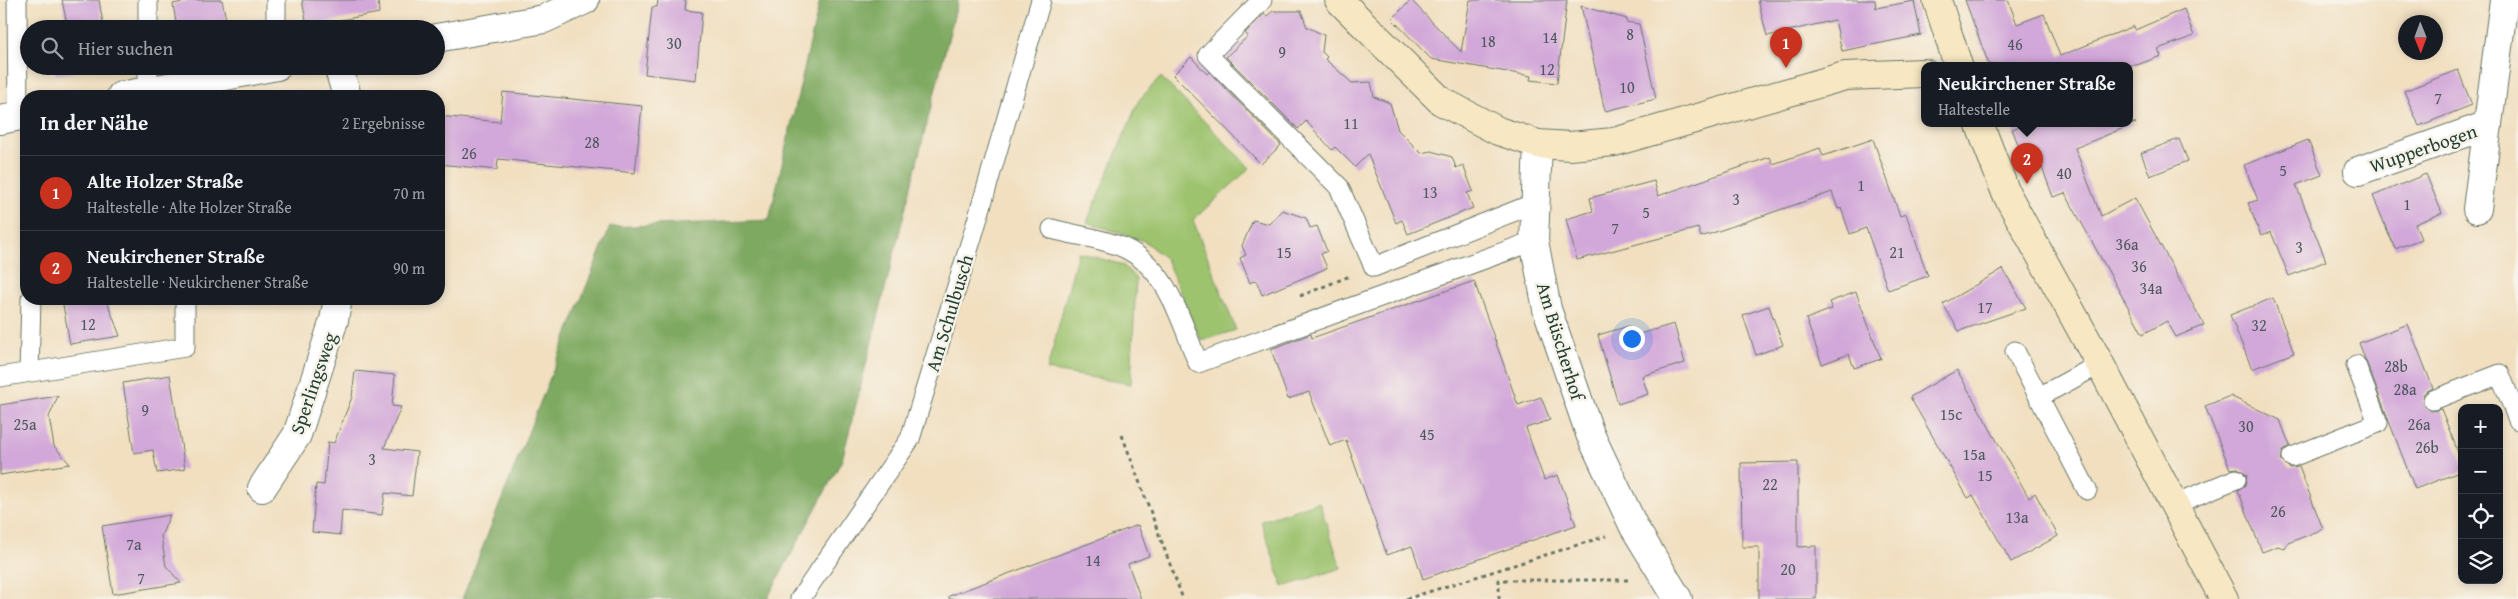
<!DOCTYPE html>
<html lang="de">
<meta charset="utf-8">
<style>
body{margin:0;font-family:"Gentium Book Plus",serif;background:#242831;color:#f1f3f6}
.controls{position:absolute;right:15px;bottom:15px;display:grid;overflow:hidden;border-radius:10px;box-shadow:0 2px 8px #0003}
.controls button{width:45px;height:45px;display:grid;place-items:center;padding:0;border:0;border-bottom:1px solid #363941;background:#171b24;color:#f1f3f6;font:25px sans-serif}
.compass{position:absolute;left:2398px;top:15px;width:45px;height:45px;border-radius:50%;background:#171b24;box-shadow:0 2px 8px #0003;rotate:179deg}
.you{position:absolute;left:1631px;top:338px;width:18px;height:18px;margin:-12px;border:4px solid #fff;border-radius:50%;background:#1a73e8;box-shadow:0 0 0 8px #1a73e833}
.badge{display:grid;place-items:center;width:32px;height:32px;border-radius:50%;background:#c8321e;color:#fff;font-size:16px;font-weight:700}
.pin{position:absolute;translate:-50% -41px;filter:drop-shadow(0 1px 2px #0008)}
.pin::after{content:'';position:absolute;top:26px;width:18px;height:15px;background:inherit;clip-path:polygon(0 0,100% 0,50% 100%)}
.popup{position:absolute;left:1921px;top:62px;width:212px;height:65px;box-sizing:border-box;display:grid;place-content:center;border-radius:10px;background:#171b24;filter:drop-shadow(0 1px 4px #0005);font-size:16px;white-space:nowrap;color:#9ea1a6}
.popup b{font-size:19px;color:#f1f3f6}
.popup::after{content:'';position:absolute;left:50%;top:100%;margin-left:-10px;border:10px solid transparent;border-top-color:#171b24}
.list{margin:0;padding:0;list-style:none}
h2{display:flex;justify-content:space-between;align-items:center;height:65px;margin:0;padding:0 20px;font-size:21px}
h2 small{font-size:16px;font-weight:400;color:#9ea1a6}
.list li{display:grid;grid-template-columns:32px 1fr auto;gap:15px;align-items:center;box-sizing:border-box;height:75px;padding:0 20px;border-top:1px solid #363941}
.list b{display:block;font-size:19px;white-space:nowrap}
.list p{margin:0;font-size:16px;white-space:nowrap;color:#9ea1a6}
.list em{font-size:16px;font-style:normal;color:#9ea1a6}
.icon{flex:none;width:28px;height:28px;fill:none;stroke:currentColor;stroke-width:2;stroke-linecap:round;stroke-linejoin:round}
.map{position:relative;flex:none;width:2518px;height:599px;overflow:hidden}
.search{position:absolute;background:#171b24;box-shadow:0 2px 8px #0003;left:20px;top:20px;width:425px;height:55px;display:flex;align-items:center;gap:12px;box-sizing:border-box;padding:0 18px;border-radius:28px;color:#9ea1a6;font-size:19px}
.panel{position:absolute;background:#171b24;box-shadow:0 2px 8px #0003;left:20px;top:90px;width:425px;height:215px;border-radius:20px}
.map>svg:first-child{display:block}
</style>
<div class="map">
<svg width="2518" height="599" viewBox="0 0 2518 599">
<rect width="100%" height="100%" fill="#f7f3e8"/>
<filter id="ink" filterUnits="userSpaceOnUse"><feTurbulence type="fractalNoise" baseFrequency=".02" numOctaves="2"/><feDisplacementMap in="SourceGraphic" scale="10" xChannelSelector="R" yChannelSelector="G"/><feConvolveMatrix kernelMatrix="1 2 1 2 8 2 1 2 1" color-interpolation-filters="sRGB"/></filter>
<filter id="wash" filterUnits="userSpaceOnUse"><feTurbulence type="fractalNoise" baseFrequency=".0096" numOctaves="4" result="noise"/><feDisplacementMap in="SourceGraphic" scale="20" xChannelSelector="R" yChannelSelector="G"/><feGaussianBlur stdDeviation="1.12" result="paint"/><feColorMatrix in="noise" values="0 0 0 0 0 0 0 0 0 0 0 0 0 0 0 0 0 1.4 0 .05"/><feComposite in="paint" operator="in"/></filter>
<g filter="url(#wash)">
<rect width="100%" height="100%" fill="#f1dfc0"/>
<g fill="#9dc36e" stroke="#5e8051">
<path d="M1161 77 1250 168 1193 220 1236 330 1201 341 1166 259 1144 241 1087 222 1139 100Z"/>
<path d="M1078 252 1123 265 1136 279 1131 384 1047 370Z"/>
<path d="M1319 502 1341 568 1283 587 1261 521Z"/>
</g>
<path fill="#7ea961" stroke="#4e734a" d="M820 0H958L842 460 767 599H462L610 227 769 220Z"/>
<g id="blocks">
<g fill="#d2a7d9">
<path d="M62 0H99L104 29H47L67 25Z"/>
<path d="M192 0H222L228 29H177L173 4Z"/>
<path d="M302 0H378L379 13 307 26Z"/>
<path d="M658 0H686L685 10 702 12 696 80 645 74 652 7H657Z"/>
<path d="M1411 0 1461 52 1470 0H1567L1557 83 1530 80 1531 76 1431 59 1392 19Z"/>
<path d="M1758 0H1875L1876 8 1914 1 1921 35 1842 51 1835 20 1767 36Z"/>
<path d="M1965 0H2008L2017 24 2044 14 2060 56 2134 26 2135 30 2184 9 2194 36 2158 49 2161 56 2137 65H1989Z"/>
<path d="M1581 6 1627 19 1626 22 1639 24 1656 99 1605 111Z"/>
<path d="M1273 11H1301L1307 27 1324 35 1322 52 1327 57 1325 59 1352 83 1371 82 1374 97 1390 103 1398 130 1421 153 1431 151 1452 157 1456 168 1463 165 1473 191 1467 193 1473 208 1408 234 1402 220 1396 223 1368 154 1355 167 1335 147 1332 150 1306 121 1298 129 1226 57 1248 36 1245 33 1264 14 1267 16Z"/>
<path d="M1191 57 1207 74 1209 72 1281 145 1261 164 1173 75Z"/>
<path d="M54 66H101L56 75Z"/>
<path d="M2458 70 2472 105 2419 126 2404 91Z"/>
<path d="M503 92 642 106 635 173 498 159 497 170 439 164V116L500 122Z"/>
<path d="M2029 123H2136L2075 148 2101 216 2135 198 2204 325 2176 337 2167 321 2143 334 2065 193 2053 197 2040 162 2027 167 2012 129Z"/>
<path d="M1873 139 1900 216 1906 214 1928 276 1888 290 1866 228 1850 234 1841 208 1838 209 1832 192 1701 237 1698 228 1577 260 1566 219 1593 211 1590 198 1654 181 1658 196 1770 157 1773 164 1820 148 1823 156Z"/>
<path d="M2179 139 2188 161 2150 176 2141 153Z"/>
<path d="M2308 140 2322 175 2296 185 2326 261 2289 276 2271 232 2261 236 2248 203 2258 200 2244 165Z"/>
<path d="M2426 174 2442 213 2415 224 2421 239 2395 249 2373 196Z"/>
<path d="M1282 210 1306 218 1310 228 1317 226 1327 251 1321 254 1327 268 1262 295 1256 280 1250 283 1240 258 1246 255 1242 246 1253 220 1269 224Z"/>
<path d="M2003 269 2026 308 1959 331 1943 304Z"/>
<path d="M1474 281 1518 405 1541 397 1550 420 1526 428 1544 480 1558 475 1576 525 1423 579 1412 546 1387 555 1346 440 1330 446 1309 392 1288 399 1271 349 1311 334 1312 338Z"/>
<path d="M1856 292 1881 359 1854 368 1849 354 1822 364 1806 319 1832 309 1829 302Z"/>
<path d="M2273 298 2294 353 2252 369 2230 315Z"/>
<path d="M62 299H106L120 336 70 344Z"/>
<path d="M1769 306 1783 345 1756 355 1743 315Z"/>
<path d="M1674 324 1685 363 1642 376 1648 394 1618 404 1598 335 1629 326 1632 336Z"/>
<path d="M2408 324 2433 388 2424 393 2423 404 2431 411 2441 409 2462 462V471L2415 489 2359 343Z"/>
<path d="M1957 370 2029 498 2035 493 2058 536 2011 562 1973 495 1968 498 1910 397Z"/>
<path d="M355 371 395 375 392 406 401 407 384 448 417 452 412 496 385 493 382 515 342 510 340 535 312 532 316 484 324 485 328 442 334 443 352 397Z"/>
<path d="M170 375 185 469 157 473 153 450 134 453 123 383Z"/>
<path d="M58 396 49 417 54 446 70 464 0 475V405Z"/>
<path d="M2230 396 2280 420 2290 446 2283 450 2281 461 2290 468 2299 467 2323 529 2288 543 2285 549 2278 546 2262 552 2238 490 2245 485 2247 475 2238 468 2230 469 2205 406Z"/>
<path d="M1798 462V547L1816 546V599H1759V547H1742L1741 463Z"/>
<path d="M170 515 161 536 166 566 181 583 113 594 102 526Z"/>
<path d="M1138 525 1149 556 1128 564 1141 599H949V596Z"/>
</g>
</g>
</g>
<g filter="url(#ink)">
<use href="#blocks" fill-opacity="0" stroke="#687665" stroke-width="1"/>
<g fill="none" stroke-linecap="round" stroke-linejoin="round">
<defs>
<g id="lane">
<path d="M17 0 18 117"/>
<path d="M148 0V29"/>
<path d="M1262 0 1208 55 1339 187 1374 267 1535 203"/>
<path d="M276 29V0"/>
<path d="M148 66V91"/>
<path d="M1052 229C1074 235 1100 238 1122 247 1168 267 1181 321 1198 363L1534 241"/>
<path d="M2015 351 2087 490"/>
<path d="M29 372 31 299"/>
<path d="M0 377 185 347V299"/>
<path d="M2039 397 2100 364"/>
<path d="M2433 400 2500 374 2518 420"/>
<path d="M2292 457 2378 423 2356 365"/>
<path d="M2175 504 2236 479"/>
<path d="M800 599 910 439 974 231 1041 0"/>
</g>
<g id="street">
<path d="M436 38 544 19 585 0"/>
<path d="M338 66 347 96"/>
<path d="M121 96 277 66"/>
<path d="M0 120 26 115"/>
<path d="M1538 144 1534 241 1547 309 1590 434 1634 527 1678 599"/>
<path d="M2358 171 2488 125"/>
<path d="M2477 209 2504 0"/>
<path d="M262 488 297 435 334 320 338 299"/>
</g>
<g id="secondary">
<path d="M1339 0 1441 101 1498 131 1538 144 1570 146 1614 142 1845 76 1924 73"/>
<path d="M1937 0 1958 65"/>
<path d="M1979 123 2006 193 2100 364 2224 599"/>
</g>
</defs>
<use href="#lane" stroke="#687665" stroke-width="21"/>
<use href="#street" stroke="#687665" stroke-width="30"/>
<use href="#secondary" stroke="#687665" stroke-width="30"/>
<g stroke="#687665" stroke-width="3" stroke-dasharray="4 4" stroke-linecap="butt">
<path d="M1300 296 1350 276"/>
<path d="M1122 435 1183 599"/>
<path d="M1406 599 1606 536"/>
<path d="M1499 599V580H1631"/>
</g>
<use href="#lane" stroke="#fff" stroke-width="19"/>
<use href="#street" stroke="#fff" stroke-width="28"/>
<use href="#secondary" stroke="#f7e8c3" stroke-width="28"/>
</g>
</g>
<g text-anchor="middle" stroke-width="5" stroke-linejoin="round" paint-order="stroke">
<g font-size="16" fill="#4c585d">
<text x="1630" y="40">8</text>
<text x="1550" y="43">14</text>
<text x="1488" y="47">18</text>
<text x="674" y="49">30</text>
<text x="2015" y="50">46</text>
<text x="1282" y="58">9</text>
<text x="1547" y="75">12</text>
<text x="1627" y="93">10</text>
<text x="2438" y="104">7</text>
<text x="1351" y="129">11</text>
<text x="592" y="148">28</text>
<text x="469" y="159">26</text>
<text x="2283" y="176">5</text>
<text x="2064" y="179">40</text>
<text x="1861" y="191">1</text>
<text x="1430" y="198">13</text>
<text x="1736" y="205">3</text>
<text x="2407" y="210">1</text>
<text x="1646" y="218">5</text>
<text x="1615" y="234">7</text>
<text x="2127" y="250">36a</text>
<text x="2299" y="253">3</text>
<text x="1284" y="258">15</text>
<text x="1897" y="258">21</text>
<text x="2139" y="272">36</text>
<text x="2151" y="294">34a</text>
<text x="1985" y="313">17</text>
<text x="88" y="330">12</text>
<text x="2259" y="331">32</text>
<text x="2396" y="372">28b</text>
<text x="2405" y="395">28a</text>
<text x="145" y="416">9</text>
<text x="1951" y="420">15c</text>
<text x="25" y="430">25a</text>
<text x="2419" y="430">26a</text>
<text x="2246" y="432">30</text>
<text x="1427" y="440">45</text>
<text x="2427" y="453">26b</text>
<text x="1974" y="460">15a</text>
<text x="372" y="465">3</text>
<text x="1985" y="481">15</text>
<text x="1770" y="490">22</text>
<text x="2278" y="517">26</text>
<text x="2017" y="523">13a</text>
<text x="134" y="550">7a</text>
<text x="1093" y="566">14</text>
<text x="1788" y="575">20</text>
<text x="141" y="584">7</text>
</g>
<g font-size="19" fill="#1f3d34" stroke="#f7f3e8">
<text transform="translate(2423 148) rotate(-19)" y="7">Wupperbogen</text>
<text transform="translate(949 313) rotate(-73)" y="7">Am Schulbusch</text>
<text transform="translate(1561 341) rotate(73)" y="7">Am Büscherhof</text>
<text transform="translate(313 383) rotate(-71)" y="7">Sperlingsweg</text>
</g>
</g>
</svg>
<div class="controls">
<button>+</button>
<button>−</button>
<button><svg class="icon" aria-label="locate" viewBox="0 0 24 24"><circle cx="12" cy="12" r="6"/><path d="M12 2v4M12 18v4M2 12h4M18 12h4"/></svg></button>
<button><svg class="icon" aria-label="layers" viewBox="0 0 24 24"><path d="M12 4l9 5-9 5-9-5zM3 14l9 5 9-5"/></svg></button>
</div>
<svg class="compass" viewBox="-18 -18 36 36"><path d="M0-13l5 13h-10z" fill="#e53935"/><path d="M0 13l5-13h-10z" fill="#9ea1a6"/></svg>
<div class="you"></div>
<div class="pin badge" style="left:1786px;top:68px">1</div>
<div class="pin badge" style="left:2027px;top:184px">2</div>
<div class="popup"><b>Neukirchener Straße</b>Haltestelle</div>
<div class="search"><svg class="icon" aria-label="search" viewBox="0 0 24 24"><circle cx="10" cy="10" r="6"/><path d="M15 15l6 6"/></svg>Hier suchen</div>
<section class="panel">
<h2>In der Nähe<small>2 Ergebnisse</small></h2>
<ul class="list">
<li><span class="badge">1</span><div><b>Alte Holzer Straße</b><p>Haltestelle · Alte Holzer Straße</p></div><em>70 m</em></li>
<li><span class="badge">2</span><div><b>Neukirchener Straße</b><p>Haltestelle · Neukirchener Straße</p></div><em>90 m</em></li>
</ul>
</section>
</div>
